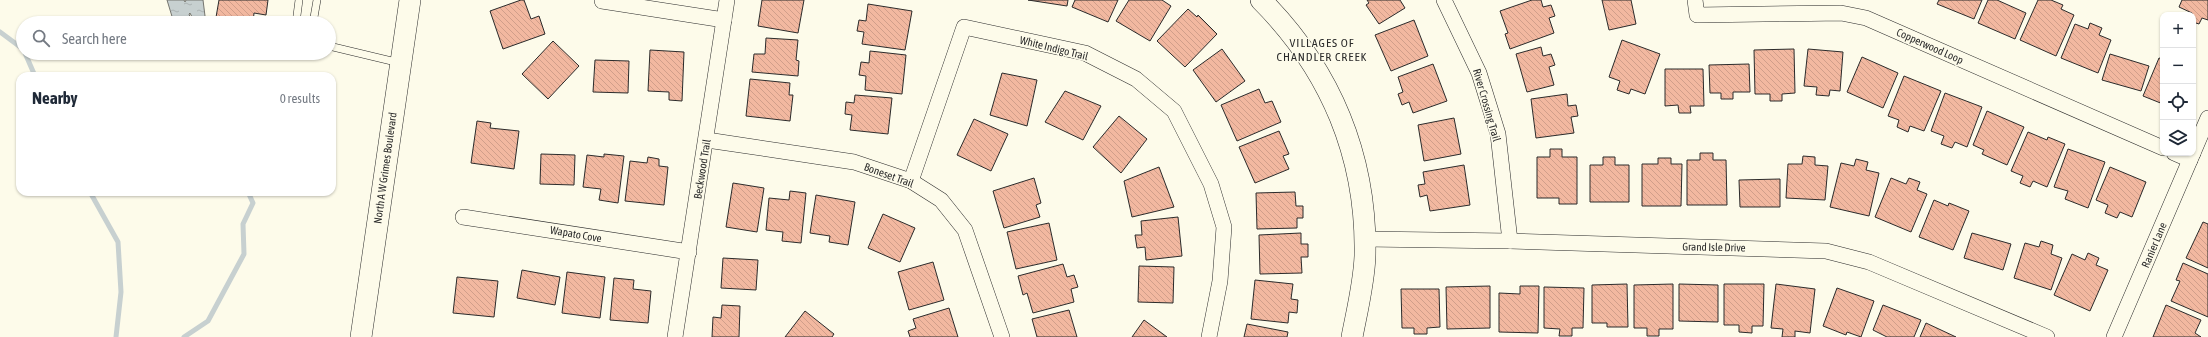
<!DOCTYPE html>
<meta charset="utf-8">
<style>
body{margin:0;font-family:"Asap Condensed",sans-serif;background:#f6f6f7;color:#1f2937}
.controls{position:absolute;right:12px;top:12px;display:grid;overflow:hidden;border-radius:8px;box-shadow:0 1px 3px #0004}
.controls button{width:36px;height:36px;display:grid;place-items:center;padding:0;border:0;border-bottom:1px solid #e0e1e3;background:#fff;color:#1f2937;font:20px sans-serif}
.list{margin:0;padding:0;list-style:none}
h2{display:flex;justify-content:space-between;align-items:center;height:52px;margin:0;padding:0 16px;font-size:17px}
h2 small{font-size:13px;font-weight:400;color:#747a83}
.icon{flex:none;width:22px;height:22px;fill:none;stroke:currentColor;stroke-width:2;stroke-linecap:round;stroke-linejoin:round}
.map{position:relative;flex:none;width:2208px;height:337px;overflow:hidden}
.search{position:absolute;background:#fff;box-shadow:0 1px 3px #0004;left:16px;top:16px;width:320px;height:44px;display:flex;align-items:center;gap:10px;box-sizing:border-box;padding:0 14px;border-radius:22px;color:#747a83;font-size:15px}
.panel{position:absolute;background:#fff;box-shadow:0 1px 3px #0004;left:16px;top:72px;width:320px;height:124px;border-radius:12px}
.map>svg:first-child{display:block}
</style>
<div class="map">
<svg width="2208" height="337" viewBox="0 0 2208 337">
<defs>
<pattern id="water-ripples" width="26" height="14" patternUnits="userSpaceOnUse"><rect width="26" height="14" fill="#c7d0d0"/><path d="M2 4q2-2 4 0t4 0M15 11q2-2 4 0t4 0" fill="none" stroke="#abb3b3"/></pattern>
<pattern id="building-back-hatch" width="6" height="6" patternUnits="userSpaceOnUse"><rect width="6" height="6" fill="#f2b8a0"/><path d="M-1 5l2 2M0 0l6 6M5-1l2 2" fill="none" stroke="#d09e8a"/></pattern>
</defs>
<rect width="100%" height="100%" fill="#fdfbea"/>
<path fill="url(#water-ripples)" stroke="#74746e" d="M167 0H184L185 2 186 0H203L205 16 202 22 192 17 190 13 189 14 192 23H174Z"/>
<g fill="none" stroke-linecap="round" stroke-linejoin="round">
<g stroke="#c7d0d0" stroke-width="5">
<path d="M0 32 23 49"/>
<path d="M25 53 35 76"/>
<path d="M90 192 118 242 121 292 116 337"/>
<path d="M184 337 208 321 244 254 243 224 253 203 248 192"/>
</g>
</g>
<g fill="url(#building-back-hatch)" stroke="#2b2b2b">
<path d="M219 0H268L266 15 254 13 253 23H215Z"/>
<path d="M521 0H524L531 19 539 16 545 34 503 49 490 11Z"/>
<path d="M762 0H804L798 33 758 26Z"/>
<path d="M1028 0H1068L1067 6Z"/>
<path d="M1075 0H1118L1108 22 1072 7Z"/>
<path d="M1129 0H1162L1171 6 1150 41 1116 21Z"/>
<path d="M1367 0H1400L1405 8 1379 24 1366 5 1369 3Z"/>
<path d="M1532 0H1541L1543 7 1551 5 1555 16 1549 18 1554 33 1510 49 1505 34 1508 33 1500 11Z"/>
<path d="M1602 0H1631L1636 24 1609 30Z"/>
<path d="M1939 0H1982L1974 19 1937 4Z"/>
<path d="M1988 0H1997L2026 13 2015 39 1978 23Z"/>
<path d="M2038 0H2051L2063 5 2061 9 2074 15 2056 56 2020 40Z"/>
<path d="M2182 0H2208V20L2202 18 2199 24 2193 22 2192 13 2179 7Z"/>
<path d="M868 4 912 11 905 50 862 44 864 32 857 31 859 20 866 21Z"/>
<path d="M1188 9 1197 17 1198 15 1217 34 1185 67 1157 41Z"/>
<path d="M1414 20 1428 56 1391 71 1375 35Z"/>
<path d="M2090 23 2102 28 2099 35 2111 40 2098 73 2061 58 2075 24 2088 29Z"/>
<path d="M766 38 798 40 796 60 799 61 798 76 752 72 754 54H765Z"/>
<path d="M1622 40 1660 54 1645 94 1631 89 1629 94 1617 90 1620 81 1609 77Z"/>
<path d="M553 41 579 66 548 99 522 74Z"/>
<path d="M1541 47 1543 56 1551 54 1555 65 1549 67 1554 85 1527 92 1516 54Z"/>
<path d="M1222 49 1245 81 1216 102 1193 70Z"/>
<path d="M1794 49 1795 93 1782 94V101H1770V94H1755L1754 50Z"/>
<path d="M1808 49 1843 52 1840 91 1830 90 1829 96 1816 95 1817 87 1804 86Z"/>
<path d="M650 50 684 52 682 101 669 100V92L648 91Z"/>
<path d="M870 51 906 55 902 94 865 90 866 76 859 75 861 62 869 63Z"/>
<path d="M2110 54 2149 66 2141 91 2102 80Z"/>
<path d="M1862 57 1898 73 1883 108 1847 92Z"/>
<path d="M2159 58 2163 59V104L2143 96Z"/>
<path d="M595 60 629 61 628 93 593 92Z"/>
<path d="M1433 64 1447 101 1413 113 1409 102 1402 105 1398 94 1403 92 1398 77Z"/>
<path d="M1749 64 1750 92H1733V99H1721V93H1710L1709 65Z"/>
<path d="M1665 69H1703L1704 106H1690L1691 113H1679L1678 105 1665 106Z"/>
<path d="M1002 73 1037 80 1027 126 990 115Z"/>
<path d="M1904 76 1941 91 1924 131 1910 126 1908 132 1897 127 1899 120 1888 116Z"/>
<path d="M750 79 790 83 789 95H793L790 121 746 116Z"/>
<path d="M1259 89 1265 103 1272 101 1281 122 1237 141 1221 105Z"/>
<path d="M1065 91 1101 106 1083 140 1045 122Z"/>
<path d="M1945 93 1982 107 1967 147 1955 142 1952 148 1941 144 1944 136 1931 131Z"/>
<path d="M1567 94 1568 106 1576 105 1578 116 1571 117 1574 133 1536 138 1531 99Z"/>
<path d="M855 95 892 98 888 134 850 130 852 115 845 114 846 102 854 103Z"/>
<path d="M1987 111 2024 127 2007 165 1982 154 1984 150 1973 145Z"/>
<path d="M1119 116 1147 139 1121 173 1093 147Z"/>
<path d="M1454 118 1461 154 1424 161 1418 125Z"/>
<path d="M974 119 1008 134 991 171 957 155Z"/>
<path d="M477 121 491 123 490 128 519 131 514 169 471 163Z"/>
<path d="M1279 131 1289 154 1283 156 1289 169 1255 183 1239 147Z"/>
<path d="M2028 132 2047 140 2048 137 2065 144 2047 187 2033 181 2030 187 2020 183 2023 176 2011 171Z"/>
<path d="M1550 149H1562V157H1577V204H1559V198H1537V157H1550Z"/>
<path d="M2068 149 2105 162 2088 208 2065 199 2068 191 2054 187Z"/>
<path d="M1700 153H1713V160H1726L1727 205H1687V160H1700Z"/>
<path d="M541 154 575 155 574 185 540 184Z"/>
<path d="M604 154 624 156 618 203 599 200 601 189 583 187 587 155 604 157Z"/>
<path d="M1803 156 1815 157V165L1828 166 1825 200 1786 198 1788 164H1802Z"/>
<path d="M648 157 659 159V166L668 167 664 205 625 201 630 161 647 163Z"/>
<path d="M1603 157H1615V165H1629V202H1590V165H1603Z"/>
<path d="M1658 158H1671V164H1682L1681 206H1642V164H1658Z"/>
<path d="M1856 159 1868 162 1866 170 1879 173 1869 216 1830 207 1841 163 1854 166Z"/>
<path d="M1464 165 1470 205 1430 211 1427 195 1420 197 1418 185 1425 184 1423 172Z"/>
<path d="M1159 167 1174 207 1132 217 1124 181Z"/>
<path d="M2110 167 2146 182 2132 217 2120 212 2117 218 2105 213 2108 205 2096 200Z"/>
<path d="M1034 178 1041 203 1036 205 1040 217 1004 228 993 191Z"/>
<path d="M1891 178 1906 184 1909 178 1920 182 1917 190 1927 194 1911 232 1875 217Z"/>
<path d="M1780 179V207H1740L1739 180Z"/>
<path d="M733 183 764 188 757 232 726 227Z"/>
<path d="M790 191 806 193 801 243 782 241 783 232 766 230 769 198 789 200Z"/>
<path d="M1295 192 1296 206H1303V218H1297V228L1257 229 1256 193Z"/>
<path d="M816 195 855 202 848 245 829 242 830 236 810 233Z"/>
<path d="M1934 200 1948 206 1949 203 1969 211 1953 250 1919 237Z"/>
<path d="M883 214 915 228 900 262 868 248Z"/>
<path d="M1178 217 1182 256 1146 260 1145 247 1137 248 1135 235H1142L1141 221Z"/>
<path d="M2203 222 2208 224V268L2186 258Z"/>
<path d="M1049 223 1057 260 1016 269 1007 232Z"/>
<path d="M1301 233V244H1308V257H1301L1302 273 1260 274 1259 235Z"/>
<path d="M1972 233 2011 244 2003 270 1964 258Z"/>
<path d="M2041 241 2053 245 2051 254 2062 258 2051 290 2014 278 2025 243 2039 247Z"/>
<path d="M2088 253 2099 258 2096 265 2108 270 2090 311 2054 295 2072 254 2085 260Z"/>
<path d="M723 258 758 260 756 290 721 288Z"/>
<path d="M933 262 944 300 909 310 898 272Z"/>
<path d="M2183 263 2208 274V317L2171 301 2180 281 2176 280Z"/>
<path d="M1063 264 1067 277 1074 275 1078 287 1071 289 1074 302 1033 313 1027 293 1023 295 1018 276Z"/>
<path d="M1139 266 1174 267 1173 303 1138 302Z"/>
<path d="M522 270 560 277 555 305 517 298Z"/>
<path d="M567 272 605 277 600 318 562 313Z"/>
<path d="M457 277 498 281 494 317 453 313Z"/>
<path d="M614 278 634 280 633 289 651 291 648 323 610 320Z"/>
<path d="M1255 280 1293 284 1291 299 1298 300 1297 313 1289 312 1288 323 1251 319Z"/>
<path d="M1627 284 1628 327H1607V323H1592V285Z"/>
<path d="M1673 284V329H1659V336H1647V328H1634V285Z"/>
<path d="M1679 284 1718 285V322L1679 321Z"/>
<path d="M1724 284H1764L1763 326H1752V333L1739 332V325H1724Z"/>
<path d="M1776 284 1815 289 1810 333 1795 331V337H1782L1783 329 1771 328Z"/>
<path d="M1490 286V328L1447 329 1446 287Z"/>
<path d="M1520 286H1539L1538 333 1499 332V293L1520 294Z"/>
<path d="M1544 287 1584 288 1583 328H1572V336H1559L1560 329 1544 328Z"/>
<path d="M1837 288 1874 301 1861 337 1847 332 1846 335 1823 326Z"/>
<path d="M1401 289H1439L1440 327 1427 328V334H1414V328H1402Z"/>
<path d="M722 305 740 306 739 337H712L713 317 721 318Z"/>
<path d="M1883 305 1921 320 1914 337H1887L1873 330Z"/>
<path d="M2166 305 2201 320 2195 333 2201 337H2153Z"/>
<path d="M949 308 958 337H910L908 331 916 328 913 319Z"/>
<path d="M1069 310 1077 337H1037L1032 319Z"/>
<path d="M805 311 834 334 832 337H785Z"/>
<path d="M1144 320 1167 337H1132Z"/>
<path d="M1926 323 1956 337H1920Z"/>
<path d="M1247 324 1288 332 1287 337H1244Z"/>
</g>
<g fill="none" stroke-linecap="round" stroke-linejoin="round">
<defs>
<g id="lane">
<path d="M296 23 299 0"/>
<path d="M313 23 317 0"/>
<path d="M329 46 400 63"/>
</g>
<g id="street">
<path d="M1444 0 1479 73 1498 134 1510 241"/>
<path d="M1695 0 1697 15 1841 13 1866 18 2163 148"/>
<path d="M602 1 724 20"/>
<path d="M707 140 854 162 911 181 941 200 965 230 1002 337"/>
<path d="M2174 153 2190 160"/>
<path d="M2193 153 2208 118"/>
<path d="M911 181 964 27 1085 53 1136 79 1174 111 1211 184 1224 227 1220 281 1209 337"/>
<path d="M463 217 689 252"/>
<path d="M1365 239 1510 241 1826 251 1869 262 2047 337"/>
<path d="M675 337 727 0"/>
<path d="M2114 337 2193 153"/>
</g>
<g id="secondary">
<path d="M1261 0C1331 70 1367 157 1365 256 1364 283 1357 311 1352 337"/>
<path d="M361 337 410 0"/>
</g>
</defs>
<use href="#lane" stroke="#2b2b2b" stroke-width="8"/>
<use href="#street" stroke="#2b2b2b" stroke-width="16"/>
<use href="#secondary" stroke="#2b2b2b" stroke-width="22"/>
<use href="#lane" stroke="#fdfbea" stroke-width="7"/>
<use href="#street" stroke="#fdfbea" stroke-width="15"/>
<use href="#secondary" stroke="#fdfbea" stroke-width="21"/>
</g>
<g text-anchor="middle" stroke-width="3" stroke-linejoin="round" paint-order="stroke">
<g font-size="11" fill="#2b2b2b" stroke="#fdfbea">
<text transform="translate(1930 46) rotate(24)" y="4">Copperwood Loop</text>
<text transform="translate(1054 48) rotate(14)" y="4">White Indigo Trail</text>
<text transform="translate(1487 105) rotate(74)" y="4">River Crossing Trail</text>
<text transform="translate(385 168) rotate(-82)" y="4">North A W Grimes Boulevard</text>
<text transform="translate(702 169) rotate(-81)" y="4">Beckwood Trail</text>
<text transform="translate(889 175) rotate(20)" y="4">Boneset Trail</text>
<text transform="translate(576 234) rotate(10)" y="4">Wapato Cove</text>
<text transform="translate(2154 245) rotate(-67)" y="4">Ranier Lane</text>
<text transform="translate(1714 247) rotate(1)" y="4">Grand Isle Drive</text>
</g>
<g font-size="12" letter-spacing="1" fill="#2b2b2b" stroke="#fdfbea">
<text x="1322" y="47">VILLAGES OF<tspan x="1322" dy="14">CHANDLER CREEK</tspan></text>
</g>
</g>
</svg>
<div class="controls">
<button>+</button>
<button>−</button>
<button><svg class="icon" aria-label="locate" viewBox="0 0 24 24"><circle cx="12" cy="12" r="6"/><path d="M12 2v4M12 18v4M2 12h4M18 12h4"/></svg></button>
<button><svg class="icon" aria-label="layers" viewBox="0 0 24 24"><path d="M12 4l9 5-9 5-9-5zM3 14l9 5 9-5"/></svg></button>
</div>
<div class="search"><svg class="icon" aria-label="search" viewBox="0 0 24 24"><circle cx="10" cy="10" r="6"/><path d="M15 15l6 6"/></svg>Search here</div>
<section class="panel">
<h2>Nearby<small>0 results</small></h2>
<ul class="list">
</ul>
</section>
</div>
